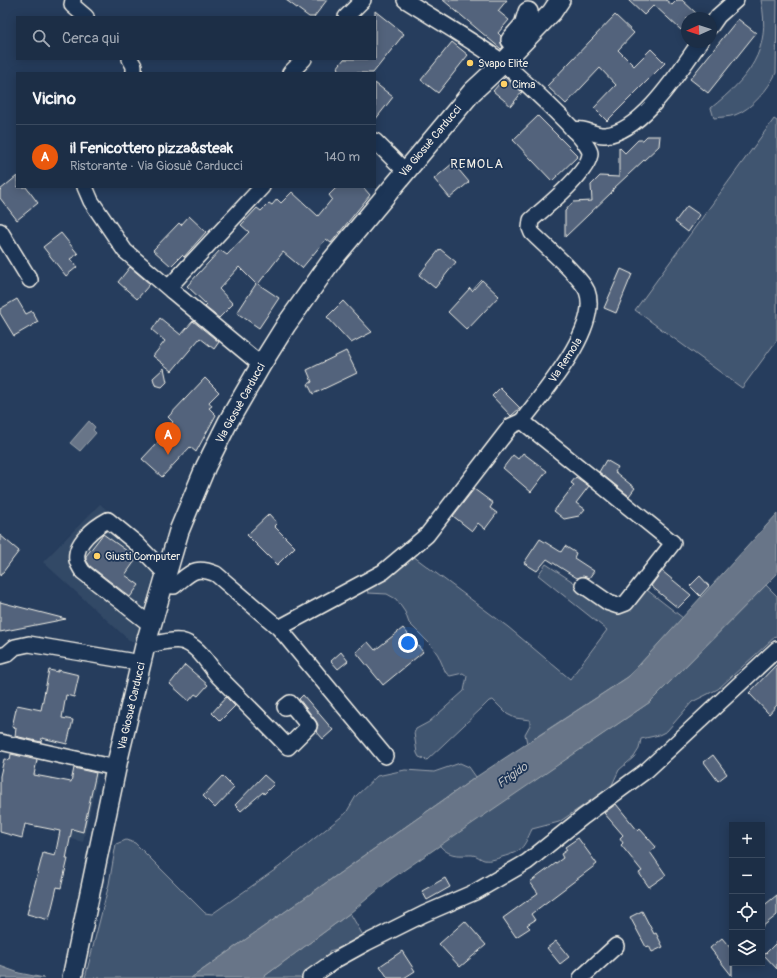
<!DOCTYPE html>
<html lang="it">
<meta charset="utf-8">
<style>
body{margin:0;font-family:Pangolin,sans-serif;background:#293a51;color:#f1f3f6}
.controls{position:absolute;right:12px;bottom:12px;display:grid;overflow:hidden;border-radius:0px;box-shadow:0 2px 10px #0003}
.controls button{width:36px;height:36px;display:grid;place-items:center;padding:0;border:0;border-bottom:1px solid #3a4a5f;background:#1c2e46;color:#f1f3f6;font:20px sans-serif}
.compass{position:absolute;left:681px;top:12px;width:36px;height:36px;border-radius:50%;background:#1c2e46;box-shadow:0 2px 10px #0003;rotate:267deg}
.you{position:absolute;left:408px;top:643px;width:14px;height:14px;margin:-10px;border:3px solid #fff;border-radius:50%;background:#1a73e8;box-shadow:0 0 0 6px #1a73e833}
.badge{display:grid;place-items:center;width:26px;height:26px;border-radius:50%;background:#ea580c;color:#fff;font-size:13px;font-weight:700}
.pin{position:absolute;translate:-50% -33px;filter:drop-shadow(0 1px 2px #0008)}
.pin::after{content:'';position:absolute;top:21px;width:14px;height:12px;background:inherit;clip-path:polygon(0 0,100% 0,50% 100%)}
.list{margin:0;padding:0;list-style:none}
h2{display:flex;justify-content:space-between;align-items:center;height:52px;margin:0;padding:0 16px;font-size:17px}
h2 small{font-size:13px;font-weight:400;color:#a0a8b3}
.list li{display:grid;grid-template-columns:26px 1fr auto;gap:12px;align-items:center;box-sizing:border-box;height:64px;padding:0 16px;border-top:1px solid #3a4a5f}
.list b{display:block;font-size:15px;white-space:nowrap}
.list p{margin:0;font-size:13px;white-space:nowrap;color:#a0a8b3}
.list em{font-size:13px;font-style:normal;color:#a0a8b3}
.icon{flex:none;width:22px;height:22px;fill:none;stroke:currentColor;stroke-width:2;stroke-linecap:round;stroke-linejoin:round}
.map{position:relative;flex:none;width:777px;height:978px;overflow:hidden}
.search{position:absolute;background:#1c2e46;box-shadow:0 2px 10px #0003;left:16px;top:16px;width:360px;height:44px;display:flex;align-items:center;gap:10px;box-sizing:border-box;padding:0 14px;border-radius:0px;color:#a0a8b3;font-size:15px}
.panel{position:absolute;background:#1c2e46;box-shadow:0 2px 10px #0003;left:16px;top:72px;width:360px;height:116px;border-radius:0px}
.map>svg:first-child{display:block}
</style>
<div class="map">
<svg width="777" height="978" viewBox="0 0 777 978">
<rect width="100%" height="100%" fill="#263d5d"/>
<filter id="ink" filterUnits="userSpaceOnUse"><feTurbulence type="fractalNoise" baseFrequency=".025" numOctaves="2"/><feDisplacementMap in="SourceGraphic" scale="8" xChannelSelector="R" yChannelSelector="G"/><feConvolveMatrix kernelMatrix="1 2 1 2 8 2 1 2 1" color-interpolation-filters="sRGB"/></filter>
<g filter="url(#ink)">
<g fill="#334966">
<path d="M100 504 159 556 135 642 130 641 43 562Z"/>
<path d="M74 765 99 771 83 842 59 836Z"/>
</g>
<g fill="#40546f" stroke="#9aa2ac">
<path d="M761 0H777L776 73C769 88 752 109 735 115 729 117 721 117 714 118L711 108C748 78 772 51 761 0Z"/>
<path d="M774 119 777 121V340L742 388 635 310Z"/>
<path d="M409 553 508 627 570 679 607 630 538 575 546 564 617 611 642 590H647L683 618 628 677 527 743 525 734 530 725V720L515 718 507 714 493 700 489 701 482 708 427 760 419 757 417 753 414 733 416 729 429 722 464 691 467 676 463 673 450 676 446 673 438 655 431 645 409 623 405 612 396 599 387 594 368 593 366 585Z"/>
<path d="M766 585 777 596V635L718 689 692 702 667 731 659 735 641 739 639 749 634 757 619 770 611 787 559 822 532 829C523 848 523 851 502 857 496 859 490 861 484 860 480 859 477 855 472 855 457 855 450 857 439 845L650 702Z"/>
<path d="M460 763 469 767 476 777 191 978H85L109 884 116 844 126 840 135 843 205 913 212 914 279 867 346 813 356 796 377 776 405 770 434 772Z"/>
<path d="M350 913 364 937 357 943 329 951 328 959 301 978H262Z"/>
</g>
<g fill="#677588" stroke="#9fa7ae">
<path d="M89 421 95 427 93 430 96 433 80 451 70 443Z"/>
<path d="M777 514V574L650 702 391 879 350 913 262 978H191L476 777 628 677Z"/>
<path d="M0 966 19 973 44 978H0Z"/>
</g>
<g fill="#52647b" stroke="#f4f1e8">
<path d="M286 0H327L314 17H309Z"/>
<path d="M443 0H507L498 11 509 20 498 33 501 36V43L503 47 501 49Z"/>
<path d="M628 0H666L672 5 677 0H682L696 13 692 18H687V23L681 30 654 5 644 15Z"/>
<path d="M375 11 404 34 373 73H342L337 68 344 59H375Z"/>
<path d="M615 15 634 33 618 50 634 66 651 49 665 63 607 121 594 108 616 85 600 68 566 104 547 86Z"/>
<path d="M738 19 756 33 708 93 690 79Z"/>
<path d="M452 42 468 55 438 93 421 80Z"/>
<path d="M505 77 522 92 511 106 493 91Z"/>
<path d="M375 83 393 97 375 120Z"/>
<path d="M538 116 578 156 552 181 513 140Z"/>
<path d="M647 136H660L659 146 613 189 612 192 565 237V211L573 202 592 201 591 185 600 176 619 177V147L625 153 638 140H643Z"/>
<path d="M453 163 469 182 450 198 434 179Z"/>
<path d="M17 176V187H26L38 203 17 220 0 198V190Z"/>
<path d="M337 187H363L370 195 331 243 326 239 302 268 283 252 258 284 279 298 259 328 237 313 256 284 239 267 219 289 233 304 219 318 205 307 207 305 187 286 220 250 227 255 249 232 241 225 257 208 261 211 269 203 272 205 277 199 281 203 292 192 318 216 332 199 329 195Z"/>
<path d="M687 206 700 215 688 232 675 222Z"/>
<path d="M189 216 206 232 184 257 182 255 171 266 153 250 179 223 181 225Z"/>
<path d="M61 233 78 254 70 259 77 267 66 276 43 247Z"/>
<path d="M440 249 456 262 435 288 419 275Z"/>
<path d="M130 267 150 284 137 299 118 282Z"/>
<path d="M621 269 632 274 616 313 604 308Z"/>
<path d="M482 280 499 296 467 330 448 312 470 288 472 291Z"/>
<path d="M17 299 26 314 32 311 38 322 14 336 0 313V309Z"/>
<path d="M343 301 372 332 351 343 327 317Z"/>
<path d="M160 318 181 335 193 321 219 342 214 349 200 338 172 371 153 356 165 341 152 330Z"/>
<path d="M346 351 357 373 313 394 308 384 312 382 307 370Z"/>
<path d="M164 368 167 382 162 387 155 385 153 378Z"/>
<path d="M205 378 219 392 209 402 212 406 209 408 216 415 196 452 190 447 162 477 142 459 171 428 169 426 173 422 168 417Z"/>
<path d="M500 388 520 408 511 416 492 396Z"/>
<path d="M523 453 547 471 531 492 503 468 513 455 518 459Z"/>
<path d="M606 460 618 467 615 472 635 488 629 496 599 472Z"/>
<path d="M576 477 589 486 576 503 585 509 579 516 564 519 554 511 574 485 571 483Z"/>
<path d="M474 489 493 503 490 508 497 513 485 529 478 523 472 531 453 516Z"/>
<path d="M269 514 277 523 274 526 295 547 277 565 247 535Z"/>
<path d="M103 534 137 558 125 575 139 585 130 597 90 566 86 560V556Z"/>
<path d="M0 535 19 551 0 576Z"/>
<path d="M540 539 561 552 565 546 576 553 574 558 594 571 589 578 583 576 577 578 547 559 537 571 524 563Z"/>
<path d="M662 571 691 595 678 608 651 586Z"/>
<path d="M700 576 709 586 700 596 690 586Z"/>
<path d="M0 602 66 619 0 632Z"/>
<path d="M403 628 423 652 383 685 356 652 368 642 375 650Z"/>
<path d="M341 652 348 661 338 669 331 661Z"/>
<path d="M777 664V705L769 714 749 693Z"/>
<path d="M185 665 208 685 198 696 195 694 189 701 170 684Z"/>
<path d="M49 670 58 672V670L79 675 74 697 66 695 62 718 73 720 67 744 42 738 41 742 15 736 16 728 12 727 17 705 41 710Z"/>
<path d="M303 695 333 730 323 739 316 731 318 725 316 721 299 699Z"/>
<path d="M226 697 235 706 220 721 212 713Z"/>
<path d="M11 754 37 760 34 775 45 777 71 782 74 768 96 773 83 832 72 829 66 859H68L61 888 57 887 49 920 27 914 43 853 55 856 60 831 25 824 22 838 0 832V776L4 759 10 760Z"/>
<path d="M713 755 727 774 718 781 704 762Z"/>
<path d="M264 775 274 784 264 794 263 792 241 811 235 805Z"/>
<path d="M222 776 234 788 215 808 203 796Z"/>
<path d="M616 804 638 831 640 829 656 847 650 852 666 875 649 887 639 873 642 871 621 845 623 843 620 838 623 835 604 813Z"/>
<path d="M578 838 597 864 531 914 535 920 527 925 530 928 516 937 503 918 538 893 530 882 563 858 561 854 567 850 565 847Z"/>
<path d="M445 878 450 887 427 900 422 891Z"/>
<path d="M777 895V915L762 927V907Z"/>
<path d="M642 911 654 934 656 933 663 947 652 952 649 946 646 947 630 917Z"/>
<path d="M465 921 486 945 460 967 439 944Z"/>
<path d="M722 938 732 950V976L710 948Z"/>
<path d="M556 941 569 957 560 964 547 948Z"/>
<path d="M777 942V969L764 955Z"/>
<path d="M402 951 415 971 404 978H388L380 966Z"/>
</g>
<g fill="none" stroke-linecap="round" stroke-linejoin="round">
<defs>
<g id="minor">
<path d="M73 0 72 5 86 17"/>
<path d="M405 0C435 19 466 37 495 57 509 67 591 141 590 153 590 171 545 208 531 220L530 228 532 233C544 245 581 277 587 291 601 327 543 393 522 421L673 543 626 603 618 606 609 603 583 585"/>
<path d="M346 17 363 0"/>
<path d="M711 26 718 16 736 0"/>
<path d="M130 59 134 66V73"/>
<path d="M290 73 304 59"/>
<path d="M573 130C585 127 594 136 605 135 642 132 680 70 700 42"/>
<path d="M375 141 405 171"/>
<path d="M85 187 91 201 125 251 172 291"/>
<path d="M0 231 30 280"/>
<path d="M261 365 172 291 171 285 262 187"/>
<path d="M162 585 174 586C191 573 194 565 216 574L279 628 385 756"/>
<path d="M151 625 83 572C81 569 78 564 77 560 74 543 95 527 108 520L136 543 166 574"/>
<path d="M279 628 383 572 427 535 511 426 522 421"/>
<path d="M145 646C156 644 170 639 181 641 199 645 208 665 219 677 242 700 265 723 288 747L309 726 290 703 285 707"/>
<path d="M0 656 7 654 15 647 29 644 141 663"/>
<path d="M0 742 116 768"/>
<path d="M310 978 337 959 366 943 424 914 475 892 527 862 583 817 647 770 777 649"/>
<path d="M581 978 616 946"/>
</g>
<g id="major">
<path d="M511 40 524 25 528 12"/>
<path d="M72 978 118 759 145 646 179 531 206 466 228 422 261 365 286 325 332 260 472 92 502 64 552 12 560 0"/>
</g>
</defs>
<use href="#minor" stroke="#f4f1e8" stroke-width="18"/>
<use href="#major" stroke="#f4f1e8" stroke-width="22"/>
<use href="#minor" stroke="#1d3557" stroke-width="15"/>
<use href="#major" stroke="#1d3557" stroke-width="19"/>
</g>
</g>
<g fill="#ffd166" stroke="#1d3557" stroke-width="1.5">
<circle cx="470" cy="63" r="4"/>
<circle cx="504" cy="84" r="4"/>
<circle cx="97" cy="556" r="4"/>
</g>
<g text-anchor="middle" stroke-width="3.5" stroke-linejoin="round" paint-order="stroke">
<g font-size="11" fill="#f4f1e8" stroke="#1d3557" text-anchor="start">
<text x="478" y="67">Svapo Elite</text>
<text x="512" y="88">Cima</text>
<text x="105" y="560">Giusti Computer</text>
</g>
<g font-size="11" fill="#f4f1e8" stroke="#1d3557">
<text transform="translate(430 141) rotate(-50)" y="4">Via Giosuè Carducci</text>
<text transform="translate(565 360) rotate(-57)" y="4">Via Remola</text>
<text transform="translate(240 403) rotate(-61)" y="4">Via Giosuè Carducci</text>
<text transform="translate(131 706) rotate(-77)" y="4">Via Giosuè Carducci</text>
</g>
<g font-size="12" font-style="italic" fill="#bcbfc2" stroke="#1d3557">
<text transform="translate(512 775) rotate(-35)" y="4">Frigido</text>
</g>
<g font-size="13" letter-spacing="1" fill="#f4f1e8" stroke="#1d3557">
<text x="477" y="168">REMOLA</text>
</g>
</g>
</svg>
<div class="controls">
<button>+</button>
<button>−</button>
<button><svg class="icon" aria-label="locate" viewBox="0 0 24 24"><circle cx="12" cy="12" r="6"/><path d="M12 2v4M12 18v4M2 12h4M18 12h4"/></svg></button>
<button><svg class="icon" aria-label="layers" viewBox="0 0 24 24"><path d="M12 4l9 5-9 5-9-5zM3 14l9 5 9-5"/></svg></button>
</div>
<svg class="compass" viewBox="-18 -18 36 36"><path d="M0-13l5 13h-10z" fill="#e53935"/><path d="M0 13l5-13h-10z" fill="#a0a8b3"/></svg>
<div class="you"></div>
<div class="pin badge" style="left:168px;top:455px">A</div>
<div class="search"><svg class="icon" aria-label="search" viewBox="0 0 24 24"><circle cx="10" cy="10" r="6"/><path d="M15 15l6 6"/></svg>Cerca qui</div>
<section class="panel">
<h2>Vicino<small></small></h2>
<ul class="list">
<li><span class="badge">A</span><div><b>il Fenicottero pizza&amp;steak</b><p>Ristorante · Via Giosuè Carducci</p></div><em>140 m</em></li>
</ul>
</section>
</div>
